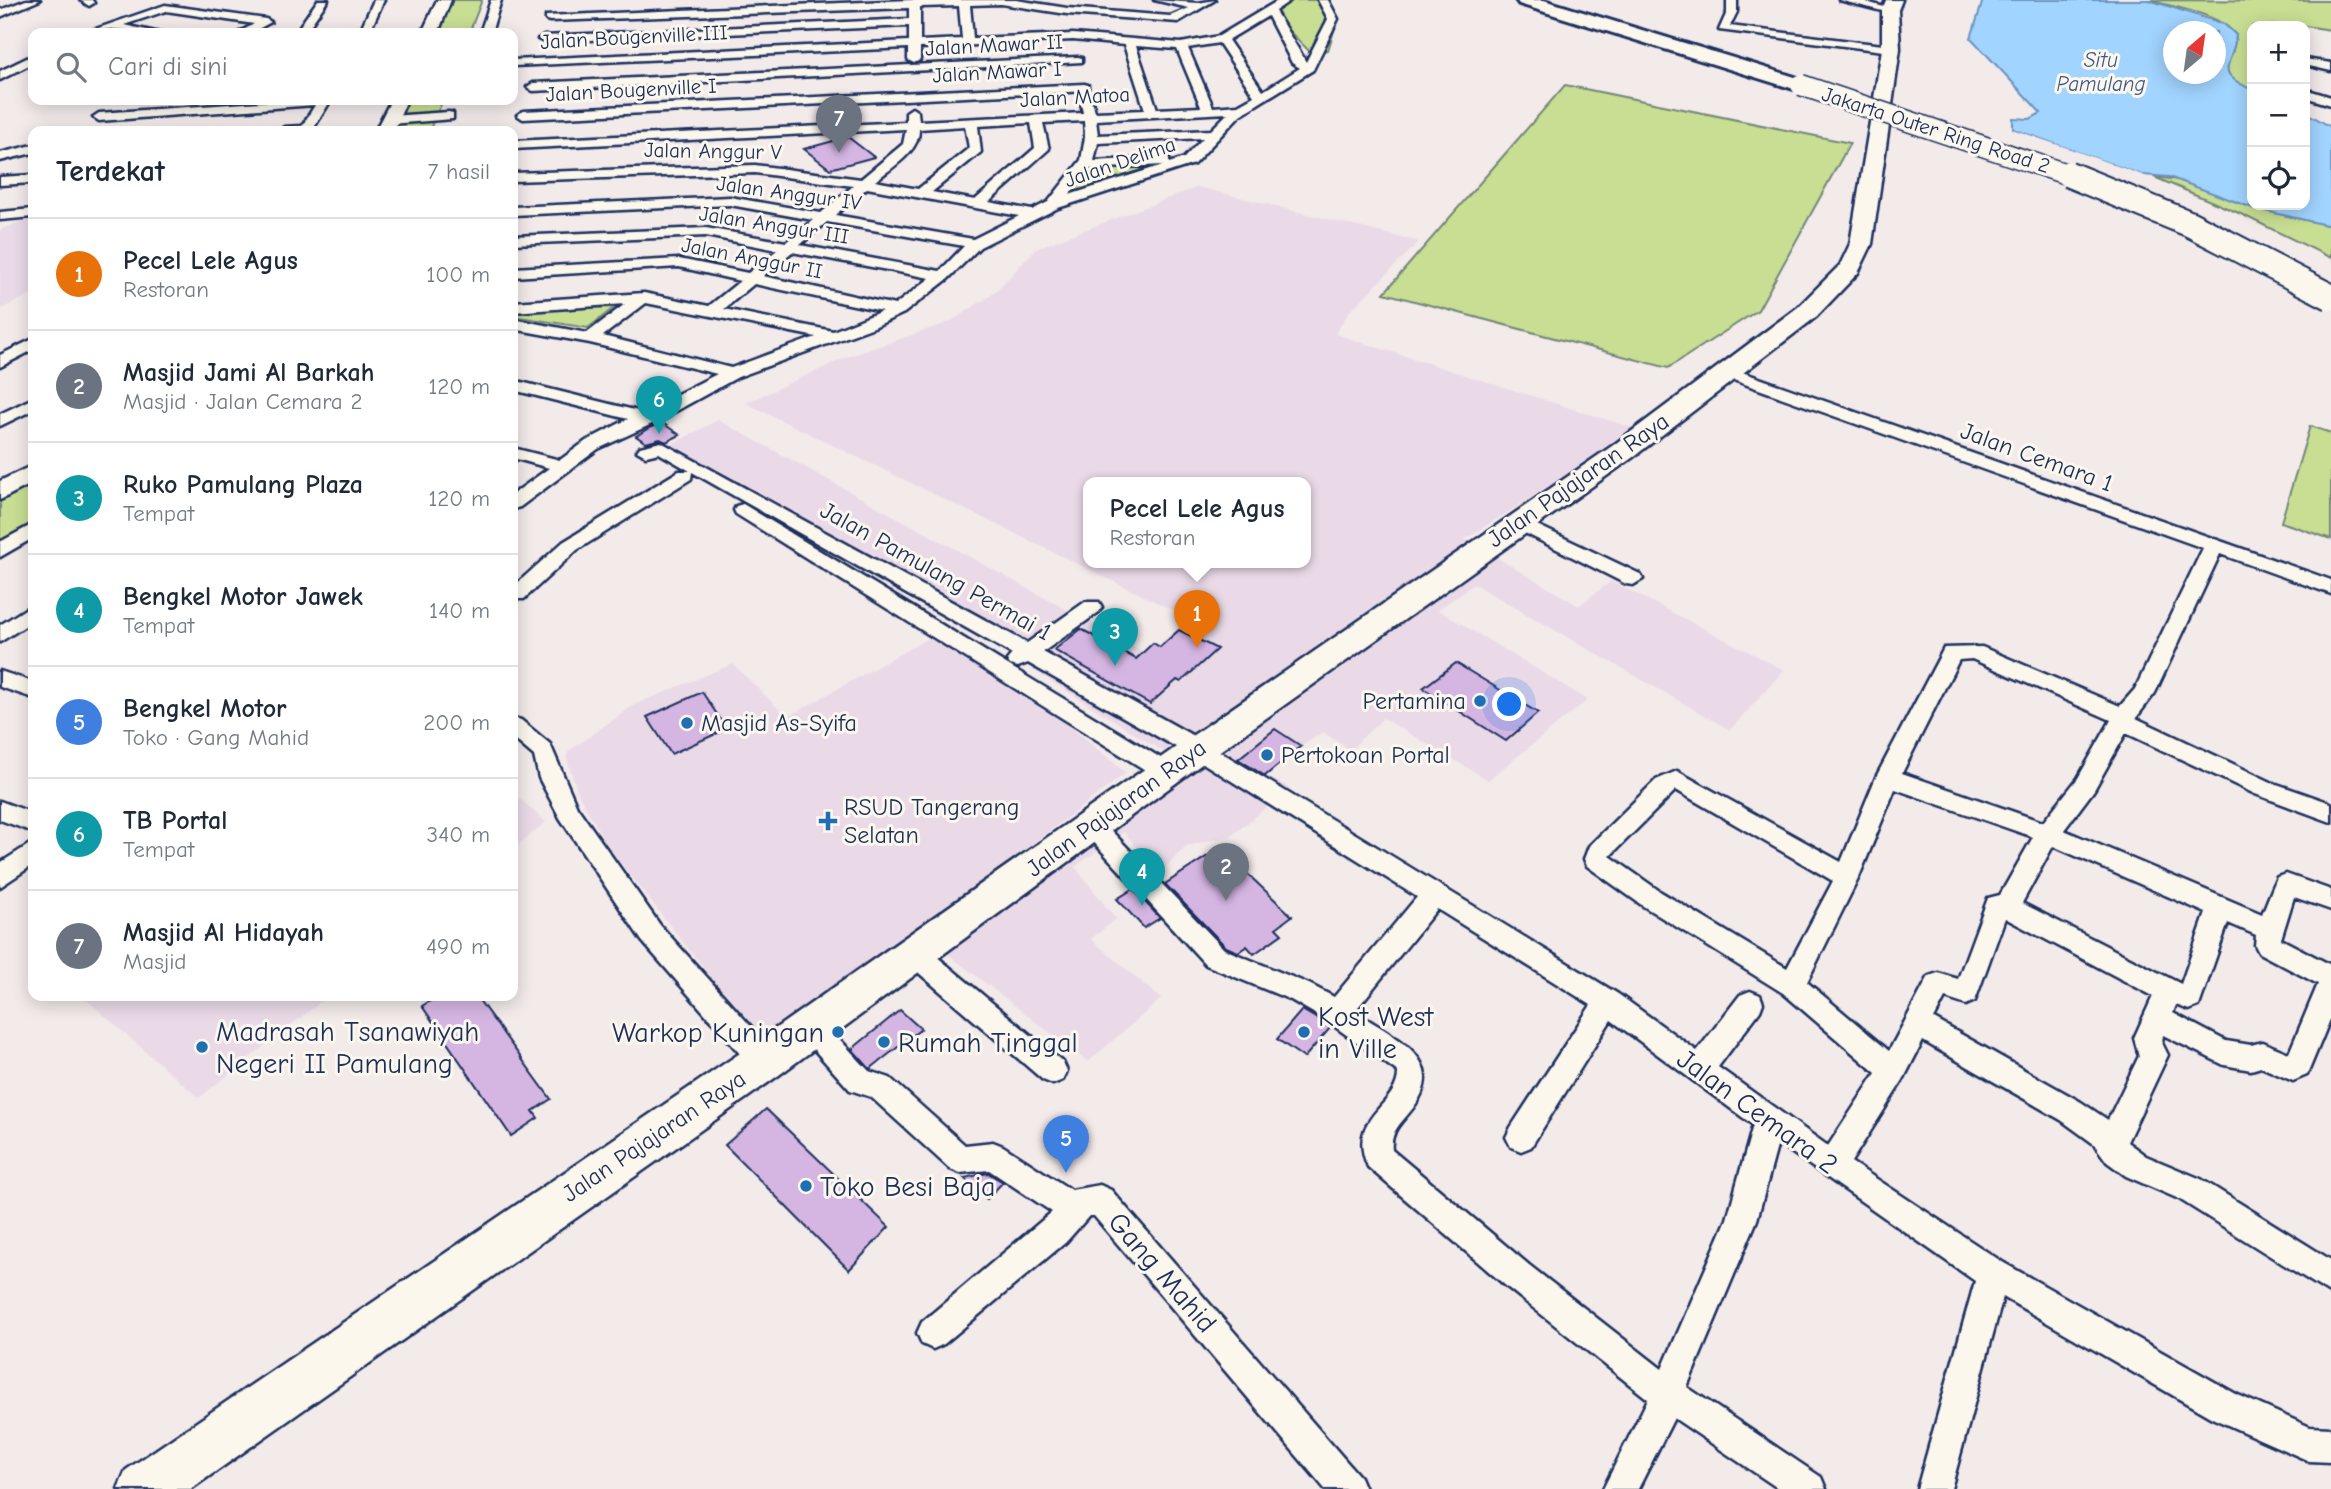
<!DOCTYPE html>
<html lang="id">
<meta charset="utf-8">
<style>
body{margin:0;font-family:"Comic Neue",sans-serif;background:#f2f2f3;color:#1f2937}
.controls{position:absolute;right:21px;top:21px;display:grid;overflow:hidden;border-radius:14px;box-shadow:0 4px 18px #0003}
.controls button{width:63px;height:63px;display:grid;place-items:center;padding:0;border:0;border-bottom:2px solid #e0e1e3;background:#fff;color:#1f2937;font:35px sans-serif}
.compass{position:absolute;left:2163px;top:21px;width:63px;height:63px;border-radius:50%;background:#fff;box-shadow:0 4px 18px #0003;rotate:29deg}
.you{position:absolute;left:1510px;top:705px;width:24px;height:24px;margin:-18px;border:5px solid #fff;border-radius:50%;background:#1a73e8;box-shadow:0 0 0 10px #1a73e833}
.badge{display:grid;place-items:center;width:46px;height:46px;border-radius:50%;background:#1f6fb2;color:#fff;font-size:23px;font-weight:700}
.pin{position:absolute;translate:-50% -58px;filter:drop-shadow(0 2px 4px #0008)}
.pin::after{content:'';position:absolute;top:37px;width:24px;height:21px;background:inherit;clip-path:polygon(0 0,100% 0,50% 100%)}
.popup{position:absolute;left:1083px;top:477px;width:228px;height:91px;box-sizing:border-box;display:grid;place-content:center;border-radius:14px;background:#fff;filter:drop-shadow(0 2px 5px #0005);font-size:23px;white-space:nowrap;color:#747a83}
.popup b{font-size:26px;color:#1f2937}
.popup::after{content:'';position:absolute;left:50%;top:100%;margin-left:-14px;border:14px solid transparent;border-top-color:#fff}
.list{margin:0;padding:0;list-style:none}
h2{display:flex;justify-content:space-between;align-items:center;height:91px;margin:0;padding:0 28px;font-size:30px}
h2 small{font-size:23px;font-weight:400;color:#747a83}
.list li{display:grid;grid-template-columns:46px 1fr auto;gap:21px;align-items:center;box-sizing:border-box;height:112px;padding:0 28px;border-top:2px solid #e0e1e3}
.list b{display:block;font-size:26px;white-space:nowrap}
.list p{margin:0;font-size:23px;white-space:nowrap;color:#747a83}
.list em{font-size:23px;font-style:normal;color:#747a83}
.icon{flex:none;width:38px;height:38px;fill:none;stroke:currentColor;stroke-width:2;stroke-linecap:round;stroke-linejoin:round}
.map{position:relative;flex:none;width:2331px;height:1489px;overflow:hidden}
.search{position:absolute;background:#fff;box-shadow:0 4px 18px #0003;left:28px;top:28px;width:490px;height:77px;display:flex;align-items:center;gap:18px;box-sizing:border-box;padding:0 24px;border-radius:14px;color:#747a83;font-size:26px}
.panel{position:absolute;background:#fff;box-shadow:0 4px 18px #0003;left:28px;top:126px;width:490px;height:875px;border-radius:14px}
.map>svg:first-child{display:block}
</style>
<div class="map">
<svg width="2331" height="1489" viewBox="0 0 2331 1489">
<rect width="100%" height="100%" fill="#f3eaea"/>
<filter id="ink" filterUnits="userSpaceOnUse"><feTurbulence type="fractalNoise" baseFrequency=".0143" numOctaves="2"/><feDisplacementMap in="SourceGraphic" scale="14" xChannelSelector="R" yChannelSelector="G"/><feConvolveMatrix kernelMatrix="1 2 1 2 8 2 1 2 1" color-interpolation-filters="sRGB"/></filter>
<g filter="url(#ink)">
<g fill="#eadae8" fill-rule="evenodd">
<path d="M1198 187 1419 242 1349 312 1335 334 1640 430 1465 539 1579 606 1611 581 1784 670 1730 730 1474 584 1438 610 1588 700 1488 780 1383 718 1350 750 1323 732 1261 773 1290 788 1231 836 1186 846 1159 874 1124 832 1075 867 1116 919 1091 939 1161 999 1088 1062 941 949 1166 753 969 630 663 449 718 420 1148 654 1189 618 746 403 847 357 950 322 993 294 1037 248ZM1088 482H1306V562H1088Z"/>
<path d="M27 219 33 221V293L0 310V230Z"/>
<path d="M950 626 1126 773 927 924 760 1039 608 847 579 795 566 757 569 751 634 705 733 664 787 717Z"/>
<path d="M513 793 546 822 513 849Z"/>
<path d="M82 996H328L199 1098Z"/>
</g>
<g fill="#c8de93" stroke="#728678" stroke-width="2">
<path d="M452 0H482L469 33H438Z"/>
<path d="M1278 0H1329L1338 18 1328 50 1311 53 1265 7Z"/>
<path d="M2149 0 2331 1V30L2299 25 2252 26V90C2211 70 2233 68 2236 35 2219 13 2175 8 2149 0Z"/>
<path d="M1565 85 1850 143 1758 310 1668 368 1384 293Z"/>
<path d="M401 100H443L429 131H384Z"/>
<path d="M1187 162 1053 205 1087 165Z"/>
<path d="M2154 177 2179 180 2253 208 2331 226V258L2241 214Z"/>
<path d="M615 307 588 328 513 316V310Z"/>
<path d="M2310 426 2331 433V539L2281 522Z"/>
<path d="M33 480V522L0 544V500Z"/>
</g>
<path fill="#a1d4ff" stroke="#6b92bf" stroke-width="2" fill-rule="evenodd" d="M1983 0H2149L2224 24 2236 35C2233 68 2211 70 2252 90V205H2305V112L2331 127V226L2253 208 2169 177 2142 175 2013 129V118L2030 119 2041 113 1971 38ZM2174 32H2216V74H2174Z"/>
<path fill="#f3eaea" d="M2009 128 2076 151 2156 180 2141 179 2083 159 2011 132Z"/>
<g fill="#d5b6e3" stroke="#1b2f5e" stroke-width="2">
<path d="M848 137 874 157 830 169 804 149Z"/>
<path d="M661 422 680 435 666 442 660 439 646 443 636 436Z"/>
<path d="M1081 629 1136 659 1153 643 1160 647 1179 630 1217 649 1181 682 1177 680 1150 704 1054 650Z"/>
<path d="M1456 663 1538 713 1506 741 1423 688Z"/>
<path d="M702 692 727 729 671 754 647 717Z"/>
<path d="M1275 729 1301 746 1265 776 1238 759Z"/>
<path d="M1220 848 1292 916 1276 928 1282 934 1254 954 1247 946 1238 952 1226 947 1165 884Z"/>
<path d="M1133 889 1160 918 1144 928 1117 899Z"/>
<path d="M438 996H476L551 1099 533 1111 538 1118 511 1136 422 1006Z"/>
<path d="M900 1010 921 1029 870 1069 852 1049Z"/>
<path d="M1302 1010 1331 1027 1304 1058 1277 1039Z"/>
<path d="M766 1109 889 1227 849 1270 725 1145Z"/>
<path d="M988 1173 1003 1182 987 1199 964 1178Z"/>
</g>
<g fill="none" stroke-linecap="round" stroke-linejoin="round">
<defs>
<g id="street">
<path d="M26 0H40L0 17V10Z"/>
<path d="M80 0H92L94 3 89 6Z"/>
<path d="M318 0H328L305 33H295Z"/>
<path d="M374 0H384L369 33H359Z"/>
<path d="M491 0H501L491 33H480Z"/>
<path d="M910 0H1016L1067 8 1170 16 1189 8 1154 0 1198 3 1215 0 1178 22 1067 14 1001 4 970 5 973 38 1073 34 1181 43 1219 36 1279 0H1291L1275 11 1306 62 1328 19 1318 0H1328L1338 19 1313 70 1240 115 1194 164 1058 208 980 247 948 279 904 313 874 327 738 377 654 423 598 449 520 507 513 509V494L549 468 513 458V448L560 460 586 441 628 419 513 390V380L642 412 717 374 590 343 513 329V319L587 333 625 304 513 312V302L644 293 709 306 740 281 679 267 513 277V268L679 259 748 273 777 250 706 236 513 244V236L706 228 786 242 813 220 730 205 513 215V207L730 197 821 213 853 186 755 173 513 181V173L755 165 861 179 903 144 906 129 513 149V141L906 122V112L912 108 918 112 919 121 1083 113 1081 103 1087 99 1093 103 1095 112 1145 110 1124 45 1073 40 920 48V60L914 63 908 60V48L513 66V60L909 41V26L544 42 538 39 544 36 909 19V8L550 21 546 20V16ZM959 6 962 39 920 41V7ZM1268 16 1292 63 1300 68 1263 91 1228 40ZM1219 43 1254 96 1238 105 1213 107 1188 48ZM1136 46 1177 49 1201 107 1157 109ZM1228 113 1211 130 1098 135 1096 120ZM1084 121 1085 137 1081 160 1048 202 1032 210 989 202 1049 149 1043 123ZM1031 123 1035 148 975 200 932 192 981 152 978 126ZM965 126 969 148 918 189 875 181C891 168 920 152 919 129ZM1203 138 1184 158 1169 163V158L1164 157 1094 161 1098 143ZM1163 165 1069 195 1089 169ZM867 188 1019 216 973 239 835 215ZM827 222 964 246 940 271 800 245ZM792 252 930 278 895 305 763 276ZM754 284 882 311 833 331 724 309ZM646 303 816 337 731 368 603 336Z"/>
<path d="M1727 0H1737V12L1730 26 1891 46 1897 49 1891 52 1719 30 1727 12Z"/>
<path d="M1839 0H1859L1895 10 1890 13Z"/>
<path d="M165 5 266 19 271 22 251 33H238L254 24 166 11 124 25 160 33C145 33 128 29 114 29 105 28 94 33 84 33Z"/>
<path d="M33 55V63L0 80V71Z"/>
<path d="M1078 57 1082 58V62L533 91 527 87 533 83Z"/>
<path d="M2305 59 2331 63V71L2305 65Z"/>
<path d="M1084 84 1088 85V91L523 119 517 115 523 111Z"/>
<path d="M2305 89 2331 97V105L2305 97Z"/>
<path d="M290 100H331L312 131H278L284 127 302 126 315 105 99 121 93 117 99 113Z"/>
<path d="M449 112 453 113V119L390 124 384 120 390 116Z"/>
<path d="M33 145V153L0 161V153Z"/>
<path d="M33 175V183L0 185V177Z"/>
<path d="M33 209V217L0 220V212Z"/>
<path d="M33 339V350L0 367V355Z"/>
<path d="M1728 367 2331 580V594L2220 554 2155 693 2136 718 2271 782 2331 803V822L2255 794 2126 733 2094 790 2064 830 2262 914 2277 877 2286 874 2331 890V910L2294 897 2281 939 2331 965V1017L2307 1075 2293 1081 2261 1067 2251 1070 2224 1065 2163 1035 2162 1043 2168 1055 2127 1142 2146 1156 2201 1179 2331 1260V1294L2179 1199 2126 1176 2107 1162 2094 1144 2061 1120 1923 1041 1903 1080 1851 1162 2004 1263 2236 1394 2310 1427 2331 1428V1462L2309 1461 2212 1418 2003 1297 1951 1489H1917L1975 1281 1778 1143 1757 1220 1687 1387 1821 1477 1826 1489H1779L1674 1418 1638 1489H1603L1648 1399 1507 1287 1368 1167C1345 1115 1399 1107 1398 1072L1327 1021 1291 1000 1206 965 1079 826 1082 819 1091 817 1100 819 1224 949 1309 984 1334 997 1417 897 1190 755 1028 663 1018 667 1010 665 1007 660 1012 654 692 472 691 479 577 550 524 599H513V587L563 542 679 471H690L659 453 646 456 637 451 640 447 661 442 1027 643 1085 602H1099L1102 607 1099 612 1043 652 1206 743 1618 994 1697 1051 1740 995 1750 991 1760 995 1763 1003 1760 1011 1718 1067 1828 1146 1876 1073 1783 993 1643 906 1587 866 1584 859 1589 846 1656 780 1677 771 1841 862 1876 777 1944 648 1982 647 2120 706 2135 689 2203 548 1722 376V368ZM1972 659 2111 720 2078 778 2043 822 1902 773 1959 660ZM1895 789 2033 837 2000 895 1988 898 1958 979 1938 973 1929 976 1889 1051 1807 982 1859 877ZM1676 790 1833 881 1787 968 1661 892 1610 856ZM2053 846 2206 913 2181 984 2022 903ZM1437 909 1591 1005 1511 1127 1506 1137 1511 1147 1521 1151 1531 1147 1611 1020 1753 1125 1727 1219 1662 1369 1529 1265 1392 1150C1390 1133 1399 1125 1409 1113 1454 1060 1394 1038 1355 1011ZM2005 918 2153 996 2134 1038 2139 1056 2108 1120 2081 1102 1934 1019 1945 998 1966 1005 1975 1001ZM2228 923 2256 935 2255 945 2259 953 2318 984 2289 1053 2262 1042 2251 1045 2226 1041 2173 1013 2176 1005 2189 1010 2199 1006Z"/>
<path d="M33 398V410L0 426V414Z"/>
<path d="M743 504 1174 766 1178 772 1174 778 1166 781 1158 778 736 514 734 510 736 506Z"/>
<path d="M1518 516 1640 574 1643 579 1633 585 1626 584 1511 526 1508 522 1511 518Z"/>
<path d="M33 524V538L0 557V542Z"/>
<path d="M33 604V621L0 642V625Z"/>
<path d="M0 671 33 682V698L0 687Z"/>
<path d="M513 718 521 720 550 744 577 807 660 925 774 1052 778 1061 774 1070 764 1074 754 1070 642 941 560 818 539 778 534 756 513 738Z"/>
<path d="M0 801 33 813V832L0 820Z"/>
<path d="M33 842V865L0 887V863Z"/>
<path d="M914 942 923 945 1063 1062 1067 1071 1063 1080 1053 1084 1043 1080 905 961 901 953 905 945Z"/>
<path d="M811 1015 821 1019 869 1071 890 1078 965 1145 993 1142 1003 1146 1071 1190 1100 1185 1111 1190 1360 1477 1365 1489H1325L1094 1216H1089L1066 1242 944 1344 933 1349 922 1344 917 1333 922 1322 1052 1212 989 1170 960 1173 950 1169 871 1097 850 1090 801 1035 797 1027 801 1019Z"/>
</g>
<g id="secondary">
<path d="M437 0H451L438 33H422Z"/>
<path d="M391 100H407L393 131H375Z"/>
<path d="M33 465V483L0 500V481Z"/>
</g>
<path id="primary" d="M1886 0H1902L1898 10 1900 49 1872 244 1858 273 1816 317 1632 458 1210 758 779 1075 191 1489H118L126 1470 749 1047 1186 740 1612 446 1798 307 1840 265 1850 244 1882 49V10Z"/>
<path id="highway" d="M1516 0H1544L1808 81 1811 85 1801 91 1794 89 1519 4Z"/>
</defs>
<use href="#street" stroke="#1b2f5e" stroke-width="5"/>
<use href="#secondary" stroke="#1b2f5e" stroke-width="5"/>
<use href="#primary" stroke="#1b2f5e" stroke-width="5"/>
<use href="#highway" stroke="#1b2f5e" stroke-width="6"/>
<use href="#street" fill="#fbf7ec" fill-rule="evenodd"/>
<use href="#secondary" fill="#fbf7ec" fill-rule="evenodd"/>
<use href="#primary" fill="#fbf7ec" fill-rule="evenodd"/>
<use href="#highway" fill="#fbf7ec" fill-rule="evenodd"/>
<defs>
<path id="highway-bridge-far1" d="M1801 85 2072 176"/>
<path id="highway-bridge" d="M2068 174 2190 224 2331 297"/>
</defs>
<use href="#highway-bridge-far1" stroke="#1b2f5e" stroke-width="23" stroke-linecap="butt"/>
<use href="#highway-bridge" stroke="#1b2f5e" stroke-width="29" stroke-linecap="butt"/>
<use href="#highway-bridge-far1" stroke="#fbf7ec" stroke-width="20"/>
<use href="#highway-bridge" stroke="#fbf7ec" stroke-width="25"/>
</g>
</g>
<g fill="#1f6fb2" stroke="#fbf7ec" stroke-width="2.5">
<circle cx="1480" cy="701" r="7"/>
<circle cx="687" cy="723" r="7"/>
<circle cx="1267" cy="755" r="7"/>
<path d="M824.5 810.5h7v7h7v7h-7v7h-7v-7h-7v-7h7z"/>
<circle cx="838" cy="1032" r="7"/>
<circle cx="1304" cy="1032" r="7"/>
<circle cx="884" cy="1042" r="7"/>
<circle cx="202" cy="1047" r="7"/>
<circle cx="806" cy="1186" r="7"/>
</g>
<g text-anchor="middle" stroke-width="6" stroke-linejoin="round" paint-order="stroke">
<g font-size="21" fill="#1b2f5e" stroke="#fbf7ec">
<text transform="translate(634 37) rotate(-3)" y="7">Jalan Bougenville III</text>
<text transform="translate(994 45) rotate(-3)" y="7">Jalan Mawar II</text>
<text transform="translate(997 72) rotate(-3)" y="7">Jalan Mawar I</text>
<text transform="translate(631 90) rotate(-3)" y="7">Jalan Bougenville I</text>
<text transform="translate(1075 97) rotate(-3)" y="7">Jalan Matoa</text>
<text transform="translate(1936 130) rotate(18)" y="7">Jakarta Outer Ring Road 2</text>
<text transform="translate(713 151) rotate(1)" y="7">Jalan Anggur V</text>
<text transform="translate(1120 162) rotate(-19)" y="7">Jalan Delima</text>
<text transform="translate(789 193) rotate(8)" y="7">Jalan Anggur IV</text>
<text transform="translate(774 225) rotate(9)" y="7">Jalan Anggur III</text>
<text transform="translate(752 258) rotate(11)" y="7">Jalan Anggur II</text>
</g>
<g font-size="21" font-style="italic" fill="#3c5886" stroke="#fbf7ec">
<text x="2101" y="67">Situ<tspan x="2101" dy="24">Pamulang</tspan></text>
</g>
<g font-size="24" fill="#1b2f5e" stroke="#fbf7ec">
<text transform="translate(2037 457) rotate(20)" y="8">Jalan Cemara 1</text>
<text transform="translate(1578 480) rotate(-35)" y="8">Jalan Pajajaran Raya</text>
<text transform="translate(936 571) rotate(29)" y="8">Jalan Pamulang Permai 1</text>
<text transform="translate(1116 808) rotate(-36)" y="8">Jalan Pajajaran Raya</text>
<text transform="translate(654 1136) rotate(-34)" y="8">Jalan Pajajaran Raya</text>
</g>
<g font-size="24" fill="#1b2f5e" stroke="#fbf7ec" text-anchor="start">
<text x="1466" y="709" text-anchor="end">Pertamina</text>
<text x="701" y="731">Masjid As-Syifa</text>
<text x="1281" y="763">Pertokoan Portal</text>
<text x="844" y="815">RSUD Tangerang<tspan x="844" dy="28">Selatan</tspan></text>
</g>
<g font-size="28" fill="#1b2f5e" stroke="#fbf7ec" text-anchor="start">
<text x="1318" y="1026">Kost West<tspan x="1318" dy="32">in Ville</tspan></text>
<text x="216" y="1041">Madrasah Tsanawiyah<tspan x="216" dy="32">Negeri II Pamulang</tspan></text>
<text x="824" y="1042" text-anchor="end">Warkop Kuningan</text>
<text x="898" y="1052">Rumah Tinggal</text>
<text x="820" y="1196">Toko Besi Baja</text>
</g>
<g font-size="28" fill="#1b2f5e" stroke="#fbf7ec">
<text transform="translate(1758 1111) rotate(36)" y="10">Jalan Cemara 2</text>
<text transform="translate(1163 1272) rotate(49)" y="10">Gang Mahid</text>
</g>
</g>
</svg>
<div class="controls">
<button>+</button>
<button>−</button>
<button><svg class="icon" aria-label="locate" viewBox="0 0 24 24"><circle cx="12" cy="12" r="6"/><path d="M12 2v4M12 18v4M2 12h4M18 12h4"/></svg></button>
</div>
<svg class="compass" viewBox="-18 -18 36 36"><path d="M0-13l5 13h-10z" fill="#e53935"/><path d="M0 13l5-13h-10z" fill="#747a83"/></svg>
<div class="you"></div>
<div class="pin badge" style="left:1197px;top:648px;background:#e8710a">1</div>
<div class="popup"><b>Pecel Lele Agus</b>Restoran</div>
<div class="pin badge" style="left:1226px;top:901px;background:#6b7280">2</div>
<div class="pin badge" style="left:1115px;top:666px;background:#0f9aa8">3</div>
<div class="pin badge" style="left:1142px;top:906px;background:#0f9aa8">4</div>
<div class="pin badge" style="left:1066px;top:1173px;background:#3f7fe0">5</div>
<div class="pin badge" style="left:659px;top:434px;background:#0f9aa8">6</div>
<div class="pin badge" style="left:839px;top:153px;background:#6b7280">7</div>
<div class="search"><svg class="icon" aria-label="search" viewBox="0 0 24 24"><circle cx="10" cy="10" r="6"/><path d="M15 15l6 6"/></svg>Cari di sini</div>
<section class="panel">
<h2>Terdekat<small>7 hasil</small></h2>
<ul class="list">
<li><span class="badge" style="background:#e8710a">1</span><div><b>Pecel Lele Agus</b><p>Restoran</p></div><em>100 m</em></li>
<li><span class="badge" style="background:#6b7280">2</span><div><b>Masjid Jami Al Barkah</b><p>Masjid · Jalan Cemara 2</p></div><em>120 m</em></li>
<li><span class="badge" style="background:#0f9aa8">3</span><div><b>Ruko Pamulang Plaza</b><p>Tempat</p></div><em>120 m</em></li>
<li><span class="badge" style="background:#0f9aa8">4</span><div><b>Bengkel Motor Jawek</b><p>Tempat</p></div><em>140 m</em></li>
<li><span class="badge" style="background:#3f7fe0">5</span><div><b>Bengkel Motor</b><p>Toko · Gang Mahid</p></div><em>200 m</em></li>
<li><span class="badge" style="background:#0f9aa8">6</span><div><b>TB Portal</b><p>Tempat</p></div><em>340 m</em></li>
<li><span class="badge" style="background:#6b7280">7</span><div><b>Masjid Al Hidayah</b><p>Masjid</p></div><em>490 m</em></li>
</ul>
</section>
</div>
